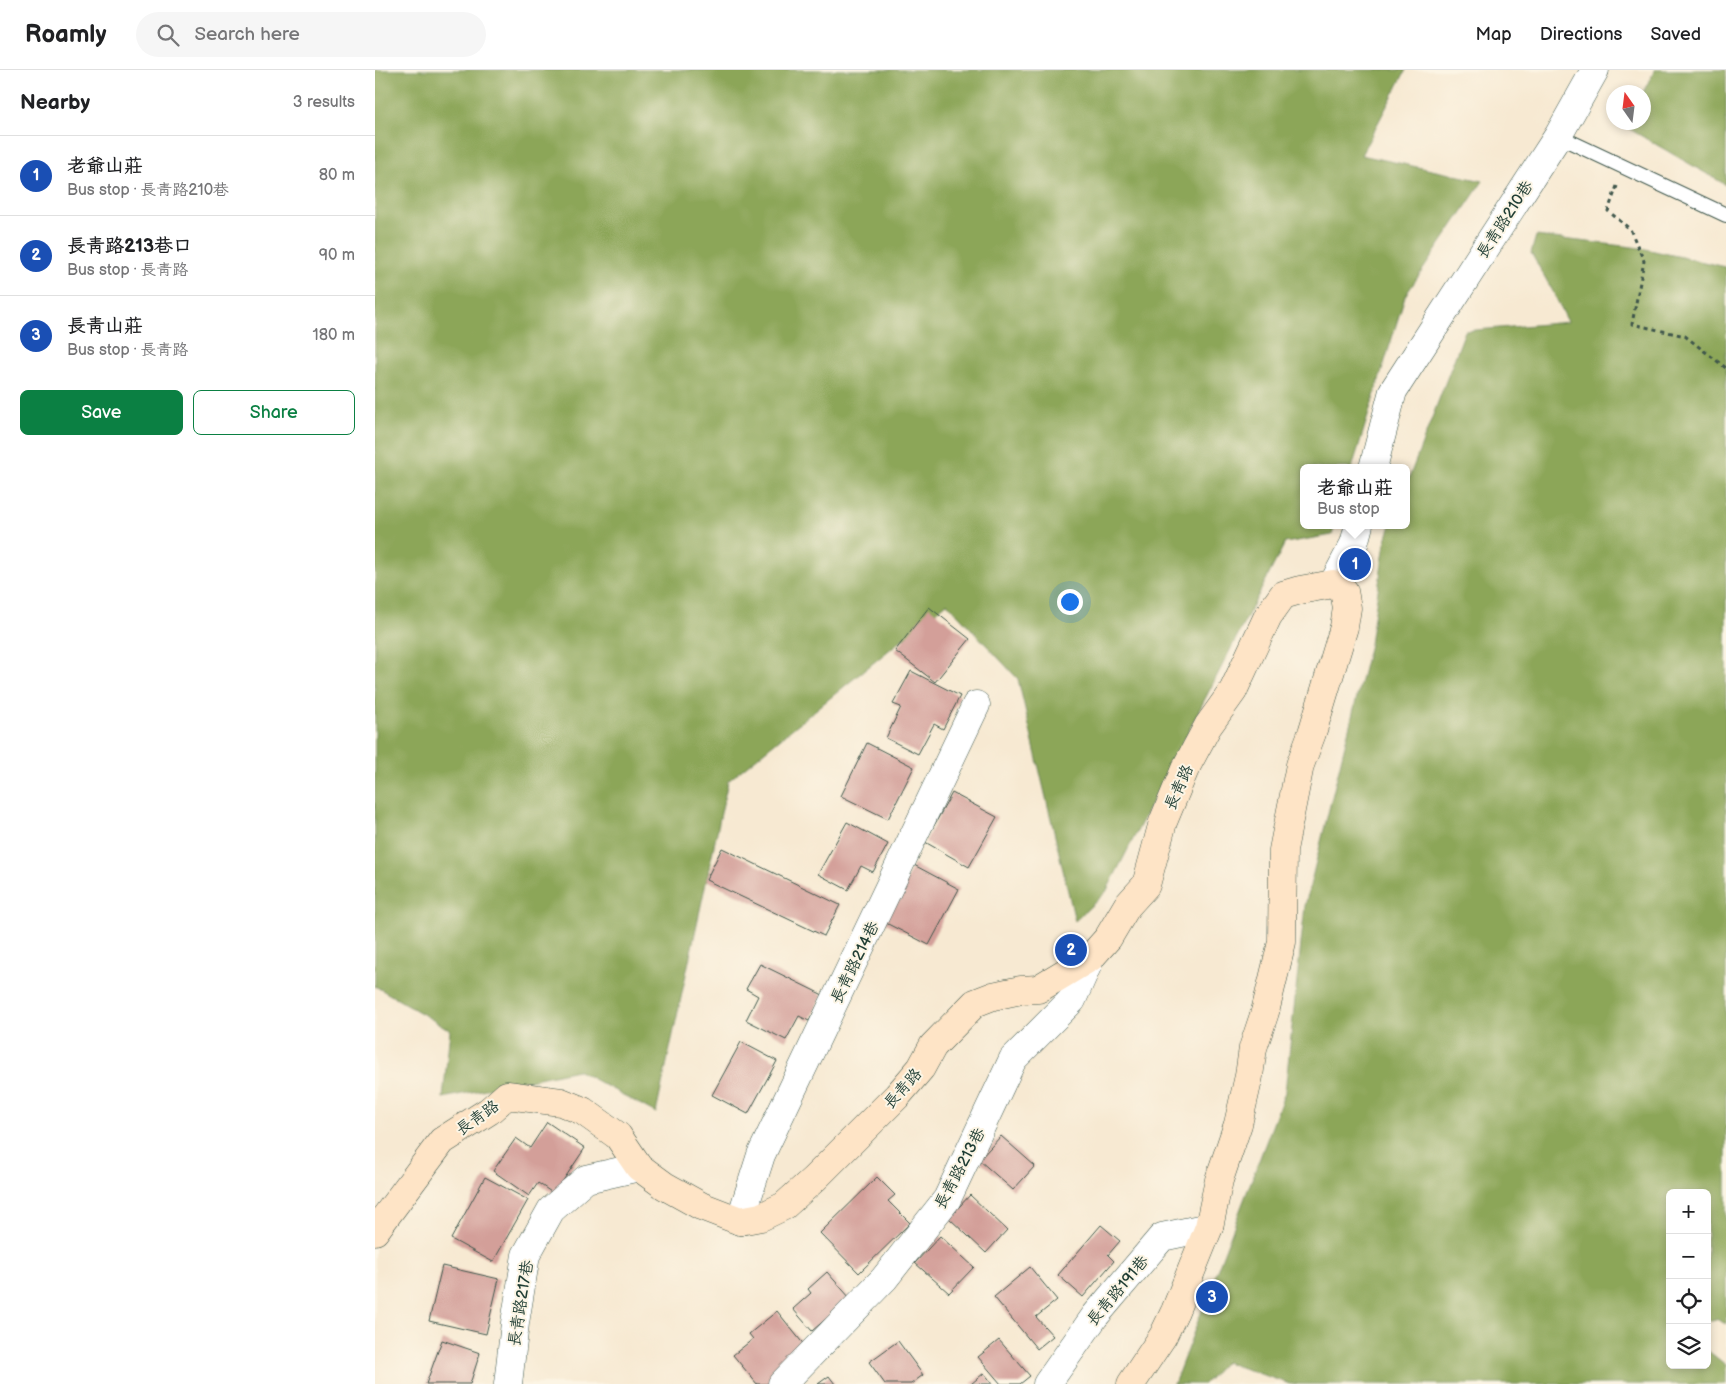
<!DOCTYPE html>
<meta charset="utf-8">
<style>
body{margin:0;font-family:"Balsamiq Sans","LXGW WenKai TC",sans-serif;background:#f6f6f6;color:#202124}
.controls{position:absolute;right:15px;bottom:15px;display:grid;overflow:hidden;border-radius:8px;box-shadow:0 2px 8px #0003}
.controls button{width:45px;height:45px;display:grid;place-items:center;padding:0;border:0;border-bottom:1px solid #e0e0e0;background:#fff;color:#202124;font:25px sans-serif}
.compass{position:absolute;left:1231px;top:15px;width:45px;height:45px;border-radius:50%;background:#fff;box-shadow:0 2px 8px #0003;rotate:346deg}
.you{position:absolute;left:694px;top:531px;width:18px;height:18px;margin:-12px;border:4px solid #fff;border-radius:50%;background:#1a73e8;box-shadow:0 0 0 8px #1a73e833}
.badge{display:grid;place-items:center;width:32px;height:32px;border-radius:50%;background:#0b8043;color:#fff;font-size:16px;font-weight:700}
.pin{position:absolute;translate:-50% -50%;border:2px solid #fff;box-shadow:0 1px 5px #0006}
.popup{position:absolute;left:925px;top:394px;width:110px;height:65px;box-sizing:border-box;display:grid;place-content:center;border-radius:8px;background:#fff;filter:drop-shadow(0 1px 4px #0005);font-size:16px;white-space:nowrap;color:#757577}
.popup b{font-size:19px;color:#202124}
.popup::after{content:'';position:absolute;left:50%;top:100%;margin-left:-10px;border:10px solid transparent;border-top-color:#fff}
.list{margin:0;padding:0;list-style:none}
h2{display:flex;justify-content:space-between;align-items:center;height:65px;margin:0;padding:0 20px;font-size:21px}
h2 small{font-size:16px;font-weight:400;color:#757577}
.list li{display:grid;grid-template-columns:32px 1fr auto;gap:15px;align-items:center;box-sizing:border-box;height:80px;padding:0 20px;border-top:1px solid #e0e0e0}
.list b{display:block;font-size:19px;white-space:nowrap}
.list p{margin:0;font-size:16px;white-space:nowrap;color:#757577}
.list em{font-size:16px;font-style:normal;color:#757577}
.actions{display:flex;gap:10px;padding:15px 20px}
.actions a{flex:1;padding:11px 0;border:1px solid #0b8043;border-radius:8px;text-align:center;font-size:18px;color:#0b8043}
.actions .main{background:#0b8043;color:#fff}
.icon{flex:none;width:28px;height:28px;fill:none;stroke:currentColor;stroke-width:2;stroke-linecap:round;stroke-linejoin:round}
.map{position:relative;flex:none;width:1351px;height:1314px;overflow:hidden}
header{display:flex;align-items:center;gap:30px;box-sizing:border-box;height:70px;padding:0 25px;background:#fff;border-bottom:1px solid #e0e0e0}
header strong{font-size:24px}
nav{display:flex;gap:28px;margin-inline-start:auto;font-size:18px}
.search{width:350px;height:45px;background:#f6f6f6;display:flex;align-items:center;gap:12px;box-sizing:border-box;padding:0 18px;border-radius:28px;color:#757577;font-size:19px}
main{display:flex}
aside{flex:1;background:#fff}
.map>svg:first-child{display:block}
</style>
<header>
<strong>Roamly</strong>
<div class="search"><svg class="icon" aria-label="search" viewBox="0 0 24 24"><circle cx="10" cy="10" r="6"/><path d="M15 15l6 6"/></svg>Search here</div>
<nav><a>Map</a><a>Directions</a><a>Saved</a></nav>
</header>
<main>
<aside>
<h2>Nearby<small>3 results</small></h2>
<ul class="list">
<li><span class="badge" style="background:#1a4fb4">1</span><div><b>老爺山莊</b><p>Bus stop · 長青路210巷</p></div><em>80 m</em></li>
<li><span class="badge" style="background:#1a4fb4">2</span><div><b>長青路213巷口</b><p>Bus stop · 長青路</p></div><em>90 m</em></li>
<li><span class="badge" style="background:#1a4fb4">3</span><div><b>長青山莊</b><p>Bus stop · 長青路</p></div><em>180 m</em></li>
</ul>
<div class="actions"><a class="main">Save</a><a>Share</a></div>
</aside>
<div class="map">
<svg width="1351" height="1314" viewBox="0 0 1351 1314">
<rect width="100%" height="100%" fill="#fcf5e5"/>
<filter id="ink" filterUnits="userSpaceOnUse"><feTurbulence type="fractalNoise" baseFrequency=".02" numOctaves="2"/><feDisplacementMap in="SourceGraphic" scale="10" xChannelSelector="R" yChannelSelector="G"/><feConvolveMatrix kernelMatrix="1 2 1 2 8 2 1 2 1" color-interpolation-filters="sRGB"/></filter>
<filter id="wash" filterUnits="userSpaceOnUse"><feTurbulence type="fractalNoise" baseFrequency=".0096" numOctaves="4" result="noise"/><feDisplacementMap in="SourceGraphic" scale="20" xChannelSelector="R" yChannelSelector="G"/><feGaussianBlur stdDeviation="1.12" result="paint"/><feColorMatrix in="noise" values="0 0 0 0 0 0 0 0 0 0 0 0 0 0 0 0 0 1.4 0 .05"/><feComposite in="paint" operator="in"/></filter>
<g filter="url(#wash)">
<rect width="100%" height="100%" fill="#f7e9d2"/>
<g fill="#8ca659" stroke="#567246">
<path d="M0 0H1031L986 85 1108 111 1030 226 977 398H929V455H960L957 465 910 473 731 822 700 851 643 609 572 533 353 711 281 1043 202 1000 68 1028 75 960 0 916Z"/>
<path d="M1280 0H1351V115L1251 57 1253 53 1268 52V22Z"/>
<path d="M1161 166 1266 178 1351 197V1254L1341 1249 1332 1251V1123H1295V1295H1332V1280L1351 1295V1314H915L850 1292 829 1314H799L910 1022 930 836 995 574 1010 473 1016 455H1031V416L1090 261 1193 252 1176 218 1156 183Z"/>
</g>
<g id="blocks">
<g fill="#d39f99">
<path d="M554 537 595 569 560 612 520 581Z"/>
<path d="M536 601 585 626 568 659 559 654 543 684 511 668 526 637 518 634Z"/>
<path d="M492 673 539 697 513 749 466 726Z"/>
<path d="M577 723 622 747 594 797 550 772Z"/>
<path d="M472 752 513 774 498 802 486 796 473 820 443 804Z"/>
<path d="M347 778 465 835 449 866 331 810Z"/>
<path d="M539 795 584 819 554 875 509 852Z"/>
<path d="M385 894 448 925 434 951 424 946 411 970 371 950 383 926 371 919Z"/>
<path d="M366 972 402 991 373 1044 337 1025Z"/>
<path d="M172 1052 210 1078 179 1124 163 1113 154 1126 118 1101 141 1068 155 1078Z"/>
<path d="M626 1066 660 1096 638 1120 604 1090Z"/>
<path d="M110 1107 153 1130 118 1192 76 1169Z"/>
<path d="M502 1107 520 1125 513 1131 535 1153 484 1203 445 1163Z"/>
<path d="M595 1125 632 1160 611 1183 574 1148Z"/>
<path d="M726 1155 745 1171 733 1185 739 1191 708 1227 683 1205Z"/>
<path d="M565 1166 599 1197 574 1223 540 1193Z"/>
<path d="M67 1196 124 1209 111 1264 54 1251Z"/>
<path d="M655 1197 682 1230 661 1247 678 1266 662 1279 619 1227Z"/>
<path d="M452 1202 475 1228 437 1261 418 1239 436 1223 433 1219Z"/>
<path d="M402 1241 434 1281 392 1314H382L358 1285 378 1269 374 1264Z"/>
<path d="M67 1270 105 1283 95 1314H51Z"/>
<path d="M624 1270 655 1306 645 1314H626L603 1287Z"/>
<path d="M523 1271 548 1305 536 1314H510L494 1292Z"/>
<path d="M609 1303 618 1314H596Z"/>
<path d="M454 1306 460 1314H443Z"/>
</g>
</g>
</g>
<g filter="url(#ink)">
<use href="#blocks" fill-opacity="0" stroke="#3f574c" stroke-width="1"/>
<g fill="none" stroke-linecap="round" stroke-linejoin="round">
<defs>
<path id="lane" d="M1183 66 1351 145"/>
<g id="street">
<path d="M998 398 1018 321 1183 66 1220 0"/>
<path d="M958 514 979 474 984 455"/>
<path d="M365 1151 386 1085 601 635"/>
<path d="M133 1314 140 1253 151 1185 176 1140 211 1109 264 1097"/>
<path d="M407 1314 509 1209 572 1129 638 989 697 930 716 887"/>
<path d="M672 1314 720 1246 787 1167 834 1157"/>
</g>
<path id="secondary" d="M0 1161 67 1071 114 1041 132 1025 186 1032 208 1041 243 1066 264 1097 290 1116 326 1136 365 1151 386 1147 409 1136 439 1109 522 1026 546 998 558 976 600 933 618 926 646 920 663 919 716 887 733 868 752 836 771 815 788 752 810 699 833 656 858 621 893 546 908 525 925 520 958 514 969 521 972 538 969 557 937 663 925 695 908 780 907 872 890 942 878 978 874 1006 863 1054 844 1110 834 1157 800 1241 788 1266 756 1314"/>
</defs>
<use href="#lane" stroke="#3f574c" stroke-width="16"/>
<use href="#street" stroke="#3f574c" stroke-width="29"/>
<use href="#secondary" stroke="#3f574c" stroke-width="29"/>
<path stroke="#3f574c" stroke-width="3" stroke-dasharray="4 4" stroke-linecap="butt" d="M1242 116 1233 141 1255 159 1269 191 1257 254 1310 266 1351 298"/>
<use href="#lane" stroke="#fff" stroke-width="14"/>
<use href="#street" stroke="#fff" stroke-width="28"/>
<use href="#secondary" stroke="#fee4c6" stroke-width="28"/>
</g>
</g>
<g text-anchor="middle" stroke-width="4" stroke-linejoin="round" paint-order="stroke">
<g font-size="16" fill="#1f3d34" stroke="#fcf5e5">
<text transform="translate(1129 149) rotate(-57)" y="6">長青路210巷</text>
<text transform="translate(803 717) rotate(-66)" y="6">長青路</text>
<text transform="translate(479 892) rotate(-64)" y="6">長青路214巷</text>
<text transform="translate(527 1018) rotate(-48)" y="6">長青路</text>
<text transform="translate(102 1047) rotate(-35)" y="6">長青路</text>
<text transform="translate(584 1098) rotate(-62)" y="6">長青路213巷</text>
<text transform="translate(742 1220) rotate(-50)" y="6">長青路191巷</text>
<text transform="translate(145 1233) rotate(-81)" y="6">長青路217巷</text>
</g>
</g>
</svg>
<div class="controls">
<button>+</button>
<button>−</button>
<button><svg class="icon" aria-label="locate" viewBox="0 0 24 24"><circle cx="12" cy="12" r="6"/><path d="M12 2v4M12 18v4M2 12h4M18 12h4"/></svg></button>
<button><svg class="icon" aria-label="layers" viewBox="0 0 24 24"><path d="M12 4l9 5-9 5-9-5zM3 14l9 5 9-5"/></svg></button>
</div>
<svg class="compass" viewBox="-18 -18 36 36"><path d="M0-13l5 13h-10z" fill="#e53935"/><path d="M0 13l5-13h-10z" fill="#757577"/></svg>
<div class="you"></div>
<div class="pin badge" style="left:980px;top:494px;background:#1a4fb4">1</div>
<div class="popup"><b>老爺山莊</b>Bus stop</div>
<div class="pin badge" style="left:696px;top:880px;background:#1a4fb4">2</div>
<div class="pin badge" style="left:837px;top:1227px;background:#1a4fb4">3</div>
</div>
</main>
